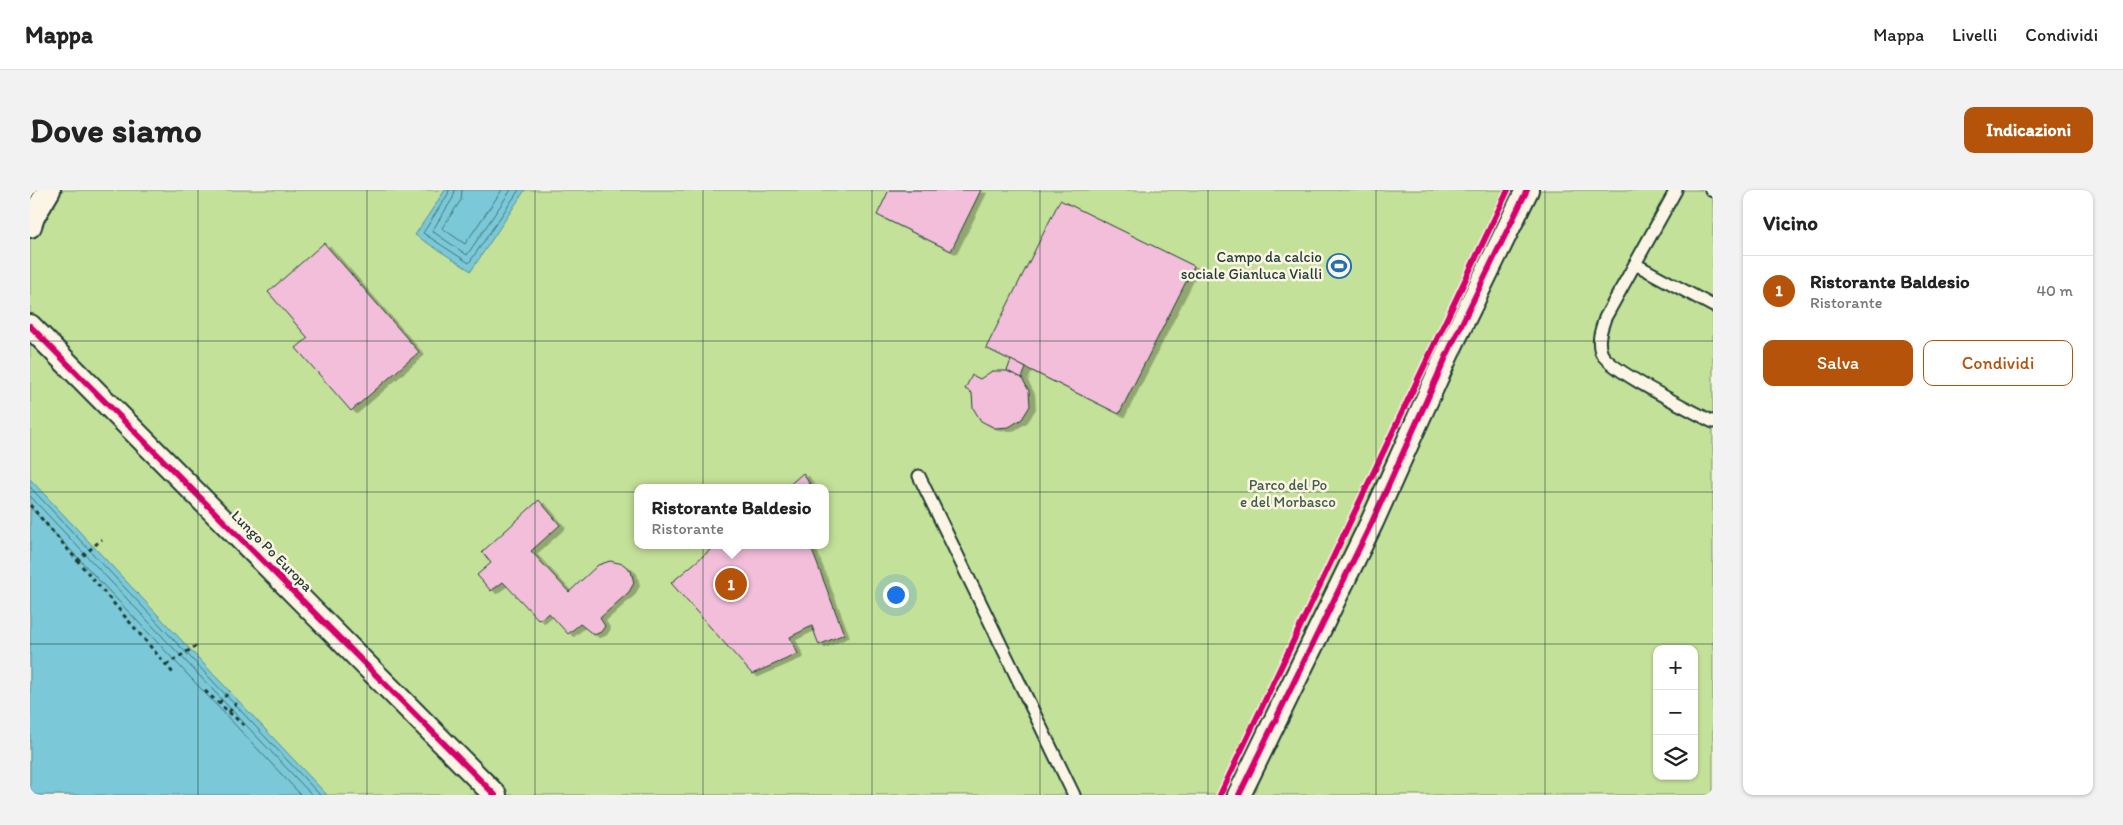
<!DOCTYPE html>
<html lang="it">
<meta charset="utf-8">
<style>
body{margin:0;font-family:Itim,sans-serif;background:#f2f2f2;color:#222}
.controls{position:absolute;right:15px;bottom:15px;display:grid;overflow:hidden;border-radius:10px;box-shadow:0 1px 4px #0004}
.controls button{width:45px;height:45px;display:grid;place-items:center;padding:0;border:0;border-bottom:1px solid #e0e0e0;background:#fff;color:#222;font:25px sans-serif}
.you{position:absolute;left:865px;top:404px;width:18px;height:18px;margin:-12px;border:4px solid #fff;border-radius:50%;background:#1a73e8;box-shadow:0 0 0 8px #1a73e833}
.badge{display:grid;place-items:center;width:32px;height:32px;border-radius:50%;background:#b45309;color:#fff;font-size:16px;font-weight:700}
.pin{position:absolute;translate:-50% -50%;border:2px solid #fff;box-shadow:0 1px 5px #0006}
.popup{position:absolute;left:604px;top:294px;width:195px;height:65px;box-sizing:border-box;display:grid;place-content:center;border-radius:10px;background:#fff;filter:drop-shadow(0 1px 4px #0005);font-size:16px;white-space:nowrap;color:#767676}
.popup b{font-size:19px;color:#222}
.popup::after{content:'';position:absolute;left:50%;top:100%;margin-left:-10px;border:10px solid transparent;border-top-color:#fff}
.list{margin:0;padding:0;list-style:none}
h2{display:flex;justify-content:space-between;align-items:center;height:65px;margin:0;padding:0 20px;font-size:21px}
h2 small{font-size:16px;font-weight:400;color:#767676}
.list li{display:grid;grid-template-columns:32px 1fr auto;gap:15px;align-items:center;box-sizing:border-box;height:70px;padding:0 20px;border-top:1px solid #e0e0e0}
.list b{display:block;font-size:19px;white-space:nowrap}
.list p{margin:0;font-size:16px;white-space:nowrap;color:#767676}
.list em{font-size:16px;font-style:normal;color:#767676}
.actions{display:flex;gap:10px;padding:15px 20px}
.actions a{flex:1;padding:11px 0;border:1px solid #b45309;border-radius:10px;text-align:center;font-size:18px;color:#b45309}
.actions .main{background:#b45309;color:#fff}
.icon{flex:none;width:28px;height:28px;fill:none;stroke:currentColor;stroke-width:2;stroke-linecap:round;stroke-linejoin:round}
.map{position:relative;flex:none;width:1683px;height:605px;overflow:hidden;border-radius:10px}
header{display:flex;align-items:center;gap:30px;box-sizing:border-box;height:70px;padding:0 25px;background:#fff;border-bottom:1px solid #e0e0e0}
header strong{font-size:24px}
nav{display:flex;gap:28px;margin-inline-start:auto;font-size:18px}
.intro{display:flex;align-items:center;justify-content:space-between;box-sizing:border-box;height:120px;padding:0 30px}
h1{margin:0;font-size:35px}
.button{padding:12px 22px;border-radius:10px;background:#b45309;color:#fff;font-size:18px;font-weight:700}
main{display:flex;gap:30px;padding:0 30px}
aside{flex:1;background:#fff;border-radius:10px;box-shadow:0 1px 4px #0004}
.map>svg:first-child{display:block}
</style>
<header>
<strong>Mappa</strong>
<nav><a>Mappa</a><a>Livelli</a><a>Condividi</a></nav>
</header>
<div class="intro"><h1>Dove siamo</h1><a class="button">Indicazioni</a></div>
<main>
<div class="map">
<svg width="1683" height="605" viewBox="0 0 1683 605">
<defs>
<filter id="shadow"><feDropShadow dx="5.5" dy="3" stdDeviation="0" flood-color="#0004"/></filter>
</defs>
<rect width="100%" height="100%" fill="#fcf5e5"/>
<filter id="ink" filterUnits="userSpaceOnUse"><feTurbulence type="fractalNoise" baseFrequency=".02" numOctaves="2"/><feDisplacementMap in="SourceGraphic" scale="10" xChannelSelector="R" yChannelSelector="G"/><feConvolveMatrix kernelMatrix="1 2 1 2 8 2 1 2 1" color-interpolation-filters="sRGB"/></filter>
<g filter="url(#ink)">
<path fill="#c4e199" stroke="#728f66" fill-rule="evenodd" d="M0 0H1683V605H0ZM607 298H795V355H607ZM1627 459H1664V586H1627Z"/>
<g fill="#7ac8d8" stroke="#569096">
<path d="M415 0H495L441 81 385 45Z"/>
<path d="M0 289 297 605H0Z"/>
</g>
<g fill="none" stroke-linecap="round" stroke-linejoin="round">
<g stroke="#437576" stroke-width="1">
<path d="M419 0 418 4 393 43 439 73 489 0"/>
<path d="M425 0 423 8 402 41 437 65 481 0"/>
<path d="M432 0 431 10 412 38 435 54 472 0"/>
<path d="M0 297 290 605"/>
<path d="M0 306 282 605"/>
<path d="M0 317 271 605"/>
</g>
</g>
<g fill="#f3beda" stroke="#1f3d34" filter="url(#shadow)">
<path d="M859 0H951L921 61 847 25Z"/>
<path d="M1030 10 1164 76 1089 224 956 158Z"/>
<path d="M294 53 389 162 321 221 266 158 278 148 238 102Z"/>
<path d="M981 170 996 178 992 188 977 181Z"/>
<path d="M962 181H977L992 188 999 201 1000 216 992 229 979 237 965 238 951 231 943 218 942 203 935 199 942 185 950 189Z"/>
<path d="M773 283 782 298H756Z"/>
<path d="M509 310 530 335 501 361 539 402 568 375 580 371 593 374 601 381 604 393 599 402 570 428 575 436 571 442 564 445 550 434 538 444 519 423 509 430 473 392 461 401 447 385 461 373 452 362Z"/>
<path d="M686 355H780L814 444 789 455 782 436 760 447 768 464 722 484 641 393Z"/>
</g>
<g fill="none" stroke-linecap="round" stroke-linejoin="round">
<defs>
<g id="lane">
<path d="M1646 0 1575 128C1571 140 1567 150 1571 162 1577 180 1663 221 1683 232"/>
<path d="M1681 0 1683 1"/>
<path d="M1605 74 1683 116"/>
<path d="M889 286 1044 605"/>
</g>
<g id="street">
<path d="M0 36 3 27 19 0"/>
<path d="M0 136 465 605"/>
<path d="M1209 605 1342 332 1421 156 1497 0"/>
</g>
</defs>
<use href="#lane" stroke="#1f3d34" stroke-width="15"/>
<use href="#street" stroke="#1f3d34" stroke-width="26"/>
<g stroke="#1f3d34" stroke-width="3" stroke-dasharray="4 4" stroke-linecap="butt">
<path d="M0 315 143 483"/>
<path d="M47 371 72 349"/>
<path d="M136 475 169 454"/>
<path d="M175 501 217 538"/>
<path d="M189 513 200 501"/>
<path d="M199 522 208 511"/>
</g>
<use href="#lane" stroke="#fcf5e5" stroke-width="11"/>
<use href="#street" stroke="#fcf5e5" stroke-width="22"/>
<defs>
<g id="cycleway">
<path d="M0 136 465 605"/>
<path d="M1190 605 1478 0"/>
<path d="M1209 605 1342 332 1421 156 1497 0"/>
</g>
</defs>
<use href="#cycleway" stroke="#fcf5e5" stroke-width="9"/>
<use href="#cycleway" stroke="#d6006c" stroke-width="6"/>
</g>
</g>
<path fill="none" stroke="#1f3d34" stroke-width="1" stroke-opacity="0.55" d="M168 0V605M337 0V605M505 0V605M673 0V605M842 0V605M1010 0V605M1178 0V605M1346 0V605M1515 0V605M0 151H1683M0 302H1683M0 454H1683"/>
<defs>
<symbol id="stadium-ring" viewBox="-11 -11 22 22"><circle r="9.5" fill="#fcf5e5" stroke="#1f6fb2" stroke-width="1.5"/><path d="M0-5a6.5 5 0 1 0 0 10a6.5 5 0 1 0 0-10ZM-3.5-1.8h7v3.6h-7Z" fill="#1f6fb2"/></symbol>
</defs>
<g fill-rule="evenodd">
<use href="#stadium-ring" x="1295" y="62" width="28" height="28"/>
</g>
<g text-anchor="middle" stroke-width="5" stroke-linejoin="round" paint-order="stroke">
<g font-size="15" fill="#1f3d34" stroke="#fcf5e5" text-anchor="end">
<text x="1292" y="72">Campo da calcio<tspan x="1292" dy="17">sociale Gianluca Vialli</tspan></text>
</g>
<g font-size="15" fill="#405e48" stroke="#fcf5e5">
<text x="1258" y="300">Parco del Po<tspan x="1258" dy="17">e del Morbasco</tspan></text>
</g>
<g font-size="15" fill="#1f3d34" stroke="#fcf5e5">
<text transform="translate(242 361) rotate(45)" y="5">Lungo Po Europa</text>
</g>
</g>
</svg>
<div class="controls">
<button>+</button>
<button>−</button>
<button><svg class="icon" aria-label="layers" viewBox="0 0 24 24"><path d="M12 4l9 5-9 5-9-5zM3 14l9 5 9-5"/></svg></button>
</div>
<div class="you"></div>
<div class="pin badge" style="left:701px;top:394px">1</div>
<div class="popup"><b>Ristorante Baldesio</b>Ristorante</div>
</div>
<aside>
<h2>Vicino<small></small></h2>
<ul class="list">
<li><span class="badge">1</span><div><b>Ristorante Baldesio</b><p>Ristorante</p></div><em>40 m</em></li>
</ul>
<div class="actions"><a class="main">Salva</a><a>Condividi</a></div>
</aside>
</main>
